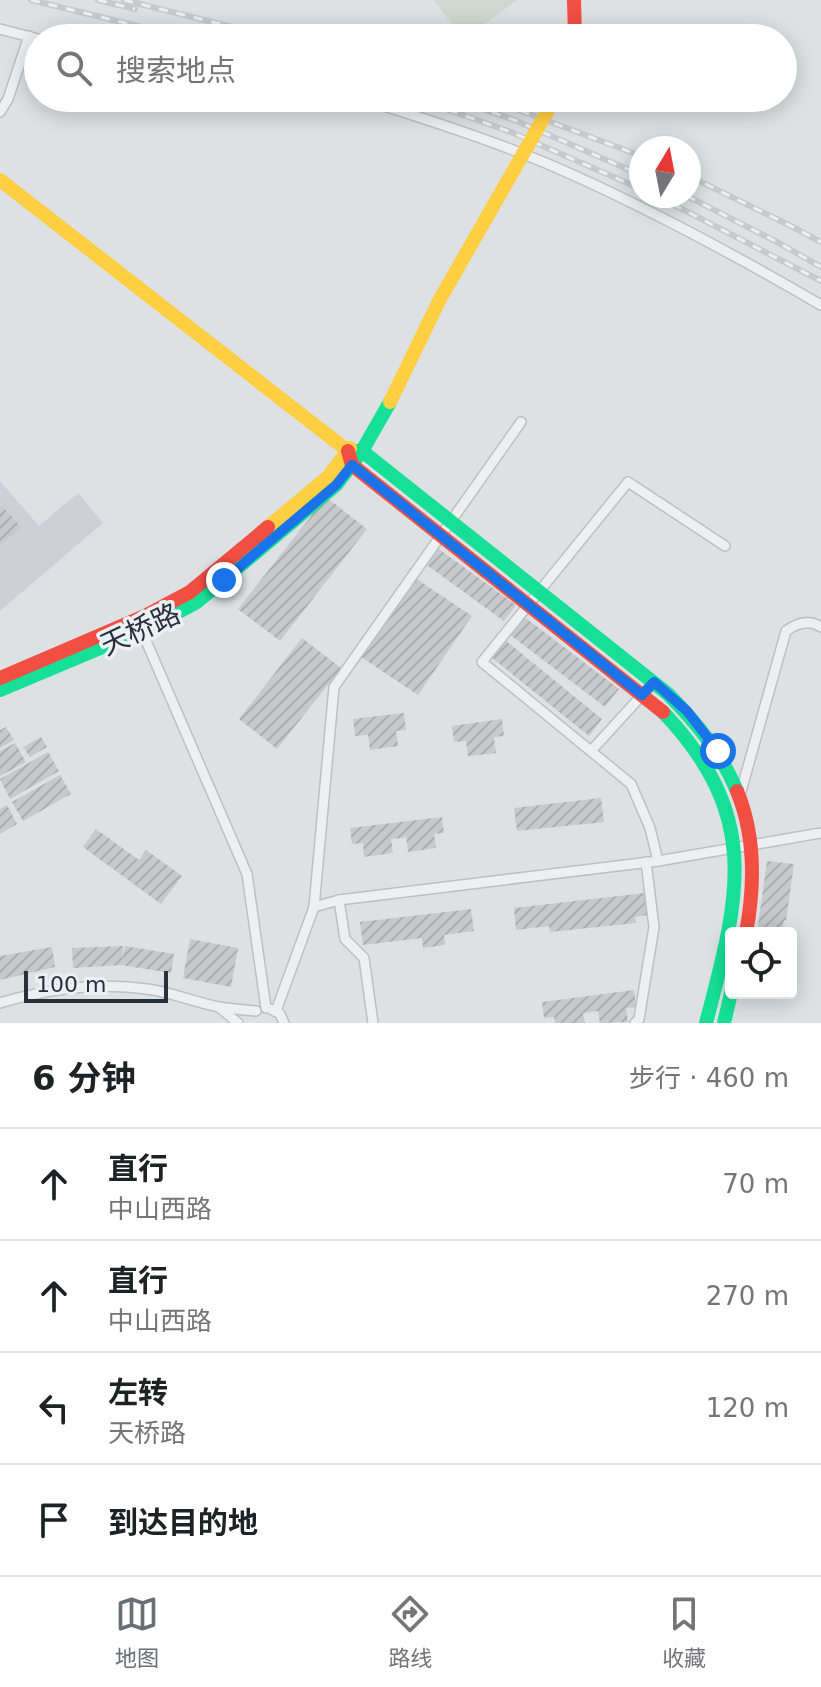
<!DOCTYPE html>
<html lang="zh">
<meta charset="utf-8">
<style>
body{margin:0;font-family:"DejaVu Sans","Noto Sans SC",sans-serif;background:#f2f2f2;color:#202124}
.controls{position:absolute;right:24px;bottom:24px;display:grid;overflow:hidden;border-radius:8px;box-shadow:0 4px 20px #0003}
.controls button{width:72px;height:72px;display:grid;place-items:center;padding:0;border:0;border-bottom:2px solid #e0e0e0;background:#fff;color:#202124;font:40px sans-serif}
.compass{position:absolute;left:629px;top:136px;width:72px;height:72px;border-radius:50%;background:#fff;box-shadow:0 4px 20px #0003;rotate:10deg}
.scale{position:absolute;left:24px;bottom:20px;width:144px;box-sizing:border-box;padding-left:8px;border:4px solid #27313c;border-top:0;font-size:22px;line-height:28px;white-space:nowrap;color:#27313c;-webkit-text-stroke:6px #ecf0f4;paint-order:stroke}
.stop{position:absolute;width:24px;height:24px;margin:-18px;border:6px solid #1a73e8;border-radius:50%;background:#fff}
.stop.end{background:#1a73e8;border-color:#fff;box-shadow:0 2px 8px #0008}
.list{margin:0;padding:0;list-style:none}
h2{display:flex;justify-content:space-between;align-items:center;height:104px;margin:0;padding:0 32px;font-size:34px}
h2 small{font-size:26px;font-weight:400;color:#757577}
.list li{display:grid;grid-template-columns:52px 1fr auto;gap:24px;align-items:center;box-sizing:border-box;height:112px;padding:0 32px;border-top:2px solid #e0e0e0}
.list b{display:block;font-size:30px;white-space:nowrap}
.list p{margin:0;font-size:26px;white-space:nowrap;color:#757577}
.list em{font-size:26px;font-style:normal;color:#757577}
.icon{flex:none;width:44px;height:44px;fill:none;stroke:currentColor;stroke-width:2;stroke-linecap:round;stroke-linejoin:round}
.map{position:relative;flex:none;width:821px;height:1023px;overflow:hidden}
.search{position:absolute;background:#fff;box-shadow:0 4px 20px #0003;left:24px;right:24px;top:24px;height:88px;display:flex;align-items:center;gap:20px;box-sizing:border-box;padding:0 28px;border-radius:44px;color:#757577;font-size:30px}
.sheet{height:552px;background:#fff}
nav{display:flex;justify-content:space-around;align-items:center;box-sizing:border-box;height:112px;border-top:2px solid #e0e0e0;background:#fff;font-size:22px;color:#757577}
nav a{display:grid;justify-items:center;gap:4px}
nav .on{color:#676f77}
.map>svg:first-child{display:block}
</style>
<div class="map">
<svg width="821" height="1023" viewBox="0 0 821 1023">
<defs>
<pattern id="building-hatch" width="6" height="6" patternUnits="userSpaceOnUse" patternTransform="scale(2)"><rect width="6" height="6" fill="#c7c9cc"/><path d="M-1 1l2-2M0 6l6-6M5 7l2-2" fill="none" stroke="#abadb0"/></pattern>
</defs>
<rect width="100%" height="100%" fill="#dee1e4"/>
<path fill="#cdd1d7" d="M0 481 39 526 78 493 103 523 0 611Z"/>
<path fill="#d0d8cf" d="M434 0H517L466 38H462Z"/>
<g fill="url(#building-hatch)">
<path d="M326 497 367 529 280 641 238 609Z"/>
<path d="M2 506 21 527 0 546V508Z"/>
<path d="M436 547 516 605 504 621 424 563Z"/>
<path d="M415 578 472 616 418 695 361 657Z"/>
<path d="M523 616 619 689 605 707 509 634Z"/>
<path d="M302 638 341 668 277 749 239 719Z"/>
<path d="M505 640 602 719 589 736 491 657Z"/>
<path d="M404 713 406 730 396 731 398 746 370 750 368 735 355 736 353 719Z"/>
<path d="M502 719 504 736 494 737 496 753 468 756 466 741 454 742 452 726Z"/>
<path d="M6 727 14 740 0 748V730Z"/>
<path d="M41 737 47 747 30 757 23 747Z"/>
<path d="M15 743 26 762 0 776V751Z"/>
<path d="M48 752 59 771 10 799 0 779Z"/>
<path d="M60 775 71 794 23 821 12 802Z"/>
<path d="M601 798 604 822 517 831 514 808Z"/>
<path d="M7 805 17 824 0 834V809Z"/>
<path d="M442 817 444 833 434 834 436 848 408 852 406 837 403 838 391 839 393 853 364 857 363 843 352 844 350 828Z"/>
<path d="M96 829 139 860 146 850 182 876 161 904 83 847Z"/>
<path d="M767 861 794 864 786 921 784 920 782 933H757Z"/>
<path d="M645 893 648 915 635 917 636 923 550 932 549 926 516 930 514 908Z"/>
<path d="M471 909 474 931 444 935 445 945 423 948 422 938 363 945 360 922Z"/>
<path d="M190 939 238 948 231 987 183 978Z"/>
<path d="M123 946 122 960 125 946 174 954 171 973 121 965 73 968 72 948Z"/>
<path d="M52 947 55 967 0 980V956Z"/>
<path d="M634 990 636 1007 626 1008 628 1022 600 1023 598 1011 583 1013 585 1023H555L554 1017 544 1018 542 1002Z"/>
</g>
<g fill="none" stroke-linecap="round" stroke-linejoin="round">
<defs>
<g id="street">
<path d="M0 29 38 39"/>
<path d="M358 98C424 118 492 140 555 167 647 207 735 255 821 305"/>
<path d="M0 112 8 99 29 36"/>
<path d="M140 627 247 874 266 1008"/>
<path d="M591 751 654 682"/>
<path d="M740 795 786 631C797 623 809 619 821 627"/>
<path d="M658 861 650 828 631 784 482 662 628 482 725 546"/>
<path d="M339 900 345 939 364 958 373 1023"/>
<path d="M314 907 339 900 658 861 821 833"/>
<path d="M0 1003C48 989 96 982 147 989 171 992 194 1002 219 1007 231 1009 243 1010 256 1011"/>
<path d="M220 1008 238 1023"/>
<path d="M271 1009 280 1014 284 1023"/>
<path d="M276 1011 314 907 334 687 521 422"/>
<path d="M635 1023 639 1019 654 927 646 862"/>
</g>
</defs>
<use href="#street" stroke="#bdbfc2" stroke-width="12"/>
<use href="#street" stroke="#eeeff1" stroke-width="9"/>
<g stroke="#16e098" stroke-width="14">
<path d="M348 451H362L668 694C697 723 721 753 737 791"/>
<path d="M0 690 150 627 197 602 336 485 362 451 390 402"/>
<path d="M663 712C763 817 739 897 706 1023"/>
<path d="M724 1023 731 993"/>
</g>
<g stroke="#ffcf43" stroke-width="14">
<path d="M0 180 348 451"/>
<path d="M268 527 328 477 350 448"/>
</g>
<g stroke="#f24e42" stroke-width="14">
<path d="M574 0 575 38"/>
<path d="M348 451 352 465 663 712"/>
<path d="M0 678 145 616 190 592 268 527"/>
<path d="M737 791C756 837 755 885 746 933"/>
</g>
<defs>
<g id="rail">
<path d="M31 0 187 38"/>
<path d="M98 0 135 9"/>
<path d="M124 0 277 38"/>
<path d="M175 29 210 38"/>
<path d="M415 98 511 132 641 189"/>
<path d="M487 98 641 156"/>
<path d="M475 106 517 121 641 175"/>
<path d="M689 176 787 224 821 242"/>
<path d="M657 196 821 281"/>
<path d="M687 196 779 243 821 267"/>
</g>
</defs>
<use href="#rail" stroke="#c7c9cc" stroke-width="6"/>
<use href="#rail" stroke="#ecf0f4" stroke-width="3" stroke-dasharray="9" stroke-linecap="butt"/>
<path stroke="#ffcf43" stroke-width="14" d="M390 402 440 299 555 98"/>
</g>
<g fill="none" stroke-linecap="round" stroke-linejoin="round">
<path stroke="#1a73e8" stroke-width="10" d="M224 580 336 485 352 465 642 695 654 682 687 711 718 751"/>
</g>
<g text-anchor="middle" stroke-width="7" stroke-linejoin="round" paint-order="stroke">
<g font-size="28" fill="#27313c" stroke="#ecf0f4">
<text transform="translate(140 629) rotate(-25)" y="10">天桥路</text>
</g>
</g>
</svg>
<div class="controls">
<button><svg class="icon" aria-label="locate" viewBox="0 0 24 24"><circle cx="12" cy="12" r="6"/><path d="M12 2v4M12 18v4M2 12h4M18 12h4"/></svg></button>
</div>
<svg class="compass" viewBox="-18 -18 36 36"><path d="M0-13l5 13h-10z" fill="#e53935"/><path d="M0 13l5-13h-10z" fill="#757577"/></svg>
<div class="scale">100 m</div>
<div class="stop" style="left:718px;top:751px"></div>
<div class="stop end" style="left:224px;top:580px"></div>
<div class="search"><svg class="icon" aria-label="search" viewBox="0 0 24 24"><circle cx="10" cy="10" r="6"/><path d="M15 15l6 6"/></svg>搜索地点</div>
</div>
<section class="sheet">
<h2>6 分钟<small>步行 · 460 m</small></h2>
<ul class="list">
<li><svg class="icon" aria-label="ahead" viewBox="0 0 24 24"><path d="M12 20V5M6 11l6-6 6 6"/></svg><div><b>直行</b><p>中山西路</p></div><em>70 m</em></li>
<li><svg class="icon" aria-label="ahead" viewBox="0 0 24 24"><path d="M12 20V5M6 11l6-6 6 6"/></svg><div><b>直行</b><p>中山西路</p></div><em>270 m</em></li>
<li><svg class="icon" aria-label="left" viewBox="0 0 24 24"><path d="M17 20v-9H6M10 6l-5 5 5 5"/></svg><div><b>左转</b><p>天桥路</p></div><em>120 m</em></li>
<li><svg class="icon" aria-label="arrive" viewBox="0 0 24 24"><path d="M6 21V4h12l-3 4 3 4H6"/></svg><div><b>到达目的地</b></div></li>
</ul>
</section>
<nav>
<a class="on"><svg class="icon" aria-label="map" viewBox="0 0 24 24"><path d="M3 6l6-2 6 2 6-2v14l-6 2-6-2-6 2zM9 4v14M15 6v14"/></svg>地图</a>
<a><svg class="icon" aria-label="directions" viewBox="0 0 24 24"><path d="M12 3l9 9-9 9-9-9zM9 14v-3h6M13 9l2 2-2 2"/></svg>路线</a>
<a><svg class="icon" aria-label="saved" viewBox="0 0 24 24"><path d="M7 4h10v16l-5-4-5 4z"/></svg>收藏</a>
</nav>
